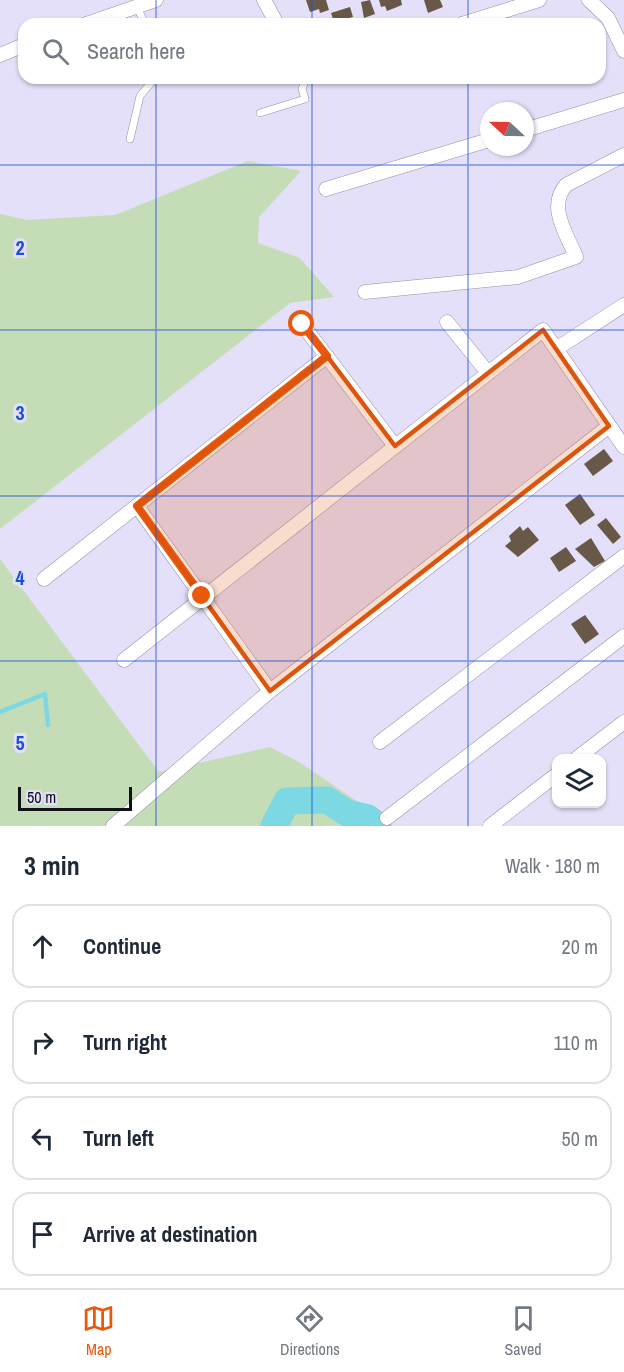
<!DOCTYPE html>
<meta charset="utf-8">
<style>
body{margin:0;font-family:"Archivo Narrow",sans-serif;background:#f2f2f3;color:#1f2937}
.controls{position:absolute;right:18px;bottom:18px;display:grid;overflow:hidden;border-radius:12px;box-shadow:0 2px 4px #0004}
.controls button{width:54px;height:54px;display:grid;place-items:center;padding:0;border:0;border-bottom:2px solid #e0e1e3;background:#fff;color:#1f2937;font:30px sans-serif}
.compass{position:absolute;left:480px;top:102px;width:54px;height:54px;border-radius:50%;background:#fff;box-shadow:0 2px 4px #0004;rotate:292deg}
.scale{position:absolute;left:18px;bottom:15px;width:114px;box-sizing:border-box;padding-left:6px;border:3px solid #121119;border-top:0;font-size:16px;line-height:21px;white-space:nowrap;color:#121119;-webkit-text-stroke:4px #e4e0f9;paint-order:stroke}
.stop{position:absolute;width:18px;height:18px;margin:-14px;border:4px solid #ea580c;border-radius:50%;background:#fff}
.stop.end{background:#ea580c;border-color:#fff;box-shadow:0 2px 6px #0008}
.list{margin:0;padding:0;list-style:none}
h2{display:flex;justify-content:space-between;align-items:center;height:78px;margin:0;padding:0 24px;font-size:26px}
h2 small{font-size:20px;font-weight:400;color:#747a83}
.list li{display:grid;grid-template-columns:39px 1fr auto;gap:18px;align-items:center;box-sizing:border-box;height:84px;margin:0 12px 12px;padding:0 12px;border:2px solid #e0e1e3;border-radius:18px}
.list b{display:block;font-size:22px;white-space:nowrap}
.list em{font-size:20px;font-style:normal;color:#747a83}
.icon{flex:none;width:33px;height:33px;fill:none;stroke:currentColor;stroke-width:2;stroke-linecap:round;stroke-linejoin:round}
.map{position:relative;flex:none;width:624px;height:826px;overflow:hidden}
.search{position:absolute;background:#fff;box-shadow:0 2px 4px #0004;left:18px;right:18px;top:18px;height:66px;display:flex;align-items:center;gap:15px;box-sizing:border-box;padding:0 21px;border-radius:18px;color:#747a83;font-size:22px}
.sheet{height:462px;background:#fff}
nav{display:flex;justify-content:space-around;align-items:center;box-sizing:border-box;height:84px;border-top:2px solid #e0e1e3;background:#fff;font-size:16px;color:#747a83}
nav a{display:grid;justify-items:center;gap:3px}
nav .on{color:#ea580c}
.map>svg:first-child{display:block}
</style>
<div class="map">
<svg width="624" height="826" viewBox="0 0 624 826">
<rect width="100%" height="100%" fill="#e4e0f9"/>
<g fill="#c4ddb6">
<path d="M248 161 301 171 259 217 258 243 300 258 334 297 290 303 0 529V214L27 220 115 215Z"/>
<path d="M0 559 159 772 270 747 299 762 382 818 387 826H0Z"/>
</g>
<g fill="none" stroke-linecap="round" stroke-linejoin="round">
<path stroke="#7cd8e2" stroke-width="4.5" d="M0 712 45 694 48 725"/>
<path stroke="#7cd8e2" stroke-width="27" d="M274 826 287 801 327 800 347 813 368 818 378 826"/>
</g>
<g fill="#685847">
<path d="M306 0H326L329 10 320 13 319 9 310 12Z"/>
<path d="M370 0 375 14 364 18 361 2Z"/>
<path d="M379 0H401L402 5 387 11 385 6 381 7Z"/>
<path d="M424 0H440L443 7 428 13Z"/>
<path d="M350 7 353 17 334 22 331 13Z"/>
<path d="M604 449 613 461 593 476 584 464Z"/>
<path d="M580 494 595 515 580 525 565 505Z"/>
<path d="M606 518 621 537 613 544 597 525Z"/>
<path d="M520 526 523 531 528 527 539 540 518 557 505 546 511 541 509 536Z"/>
<path d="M591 538 605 561 594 567 575 549Z"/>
<path d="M566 547 576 561 559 572 550 558Z"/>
<path d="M585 615 599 634 585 644 571 624Z"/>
</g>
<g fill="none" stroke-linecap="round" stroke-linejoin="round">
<defs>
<g id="lane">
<path d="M137 7 145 24"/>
<path d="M260 113 305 99 302 89 306 78"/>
<path d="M130 139 140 96 155 78"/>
</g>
<g id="street">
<path d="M264 0 277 24"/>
<path d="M589 0 608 18 624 51"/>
<path d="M86 24 156 0"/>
<path d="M462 24 539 0"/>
<path d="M0 55 24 45"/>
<path d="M525 130 624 100"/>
<path d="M326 189 489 140"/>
<path d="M365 292 518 277 576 257C567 234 547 207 566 185L624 155"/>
<path d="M447 322 488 373"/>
<path d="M302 324 395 446"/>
<path d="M556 349 624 305"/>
<path d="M137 506 270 691"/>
<path d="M44 579 327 356"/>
<path d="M124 660 543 330 624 447"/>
<path d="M380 742 624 556"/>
<path d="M577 758 624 722"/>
<path d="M387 818 624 636"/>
<path d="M113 826 270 691 609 426"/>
<path d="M490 826 556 775"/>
</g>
</defs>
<use href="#lane" stroke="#9491a7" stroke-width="8"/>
<use href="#street" stroke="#9491a7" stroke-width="15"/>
<use href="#lane" stroke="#fff" stroke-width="7"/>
<use href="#street" stroke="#fff" stroke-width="14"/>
</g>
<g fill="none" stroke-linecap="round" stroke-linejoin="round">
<path stroke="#ea580c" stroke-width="8" d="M202 596 137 506 327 356 302 324"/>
</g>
<path fill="#dd550d" fill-opacity="0.2" stroke="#dd550d" stroke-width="4.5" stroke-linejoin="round" d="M543 330 609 426 270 691 137 506 327 356 395 446Z"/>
<path fill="none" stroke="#1d4ed8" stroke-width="1.5" stroke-opacity="0.55" d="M156 0V24M312 0V24M468 0V24M156 78V826M312 78V826M468 78V826M0 165H624M0 330H624M0 496H624M0 661H624"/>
<g font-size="20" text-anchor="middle" font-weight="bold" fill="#1d4ed8" stroke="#e4e0f9" stroke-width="6" stroke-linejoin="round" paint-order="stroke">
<text x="20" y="255">2</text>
<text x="20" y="420">3</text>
<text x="20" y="585">4</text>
<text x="20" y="750">5</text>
</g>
</svg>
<div class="controls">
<button><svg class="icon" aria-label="layers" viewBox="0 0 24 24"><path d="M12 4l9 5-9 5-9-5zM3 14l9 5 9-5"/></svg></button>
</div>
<svg class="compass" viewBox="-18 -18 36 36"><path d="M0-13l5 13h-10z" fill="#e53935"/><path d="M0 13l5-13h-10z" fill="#747a83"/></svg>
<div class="scale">50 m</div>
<div class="stop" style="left:302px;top:324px"></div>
<div class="stop end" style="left:202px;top:596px"></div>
<div class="search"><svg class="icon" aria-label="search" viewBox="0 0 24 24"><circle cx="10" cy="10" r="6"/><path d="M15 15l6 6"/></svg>Search here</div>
</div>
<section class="sheet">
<h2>3 min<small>Walk · 180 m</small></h2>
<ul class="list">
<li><svg class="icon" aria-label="ahead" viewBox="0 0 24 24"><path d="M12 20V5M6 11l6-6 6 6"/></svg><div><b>Continue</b></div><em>20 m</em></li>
<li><svg class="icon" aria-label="right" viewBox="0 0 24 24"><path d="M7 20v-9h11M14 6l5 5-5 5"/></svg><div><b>Turn right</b></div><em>110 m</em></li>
<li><svg class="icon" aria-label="left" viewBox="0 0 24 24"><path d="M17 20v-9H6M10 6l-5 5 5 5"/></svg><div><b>Turn left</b></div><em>50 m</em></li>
<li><svg class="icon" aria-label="arrive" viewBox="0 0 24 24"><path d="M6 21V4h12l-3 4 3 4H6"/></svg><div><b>Arrive at destination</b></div></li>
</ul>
</section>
<nav>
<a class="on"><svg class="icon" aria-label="map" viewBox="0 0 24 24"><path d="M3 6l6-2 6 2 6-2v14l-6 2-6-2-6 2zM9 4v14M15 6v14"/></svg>Map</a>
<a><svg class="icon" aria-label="directions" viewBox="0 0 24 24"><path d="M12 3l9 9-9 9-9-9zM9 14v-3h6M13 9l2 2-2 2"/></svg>Directions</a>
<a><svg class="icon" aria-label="saved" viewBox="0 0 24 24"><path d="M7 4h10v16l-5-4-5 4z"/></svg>Saved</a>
</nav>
